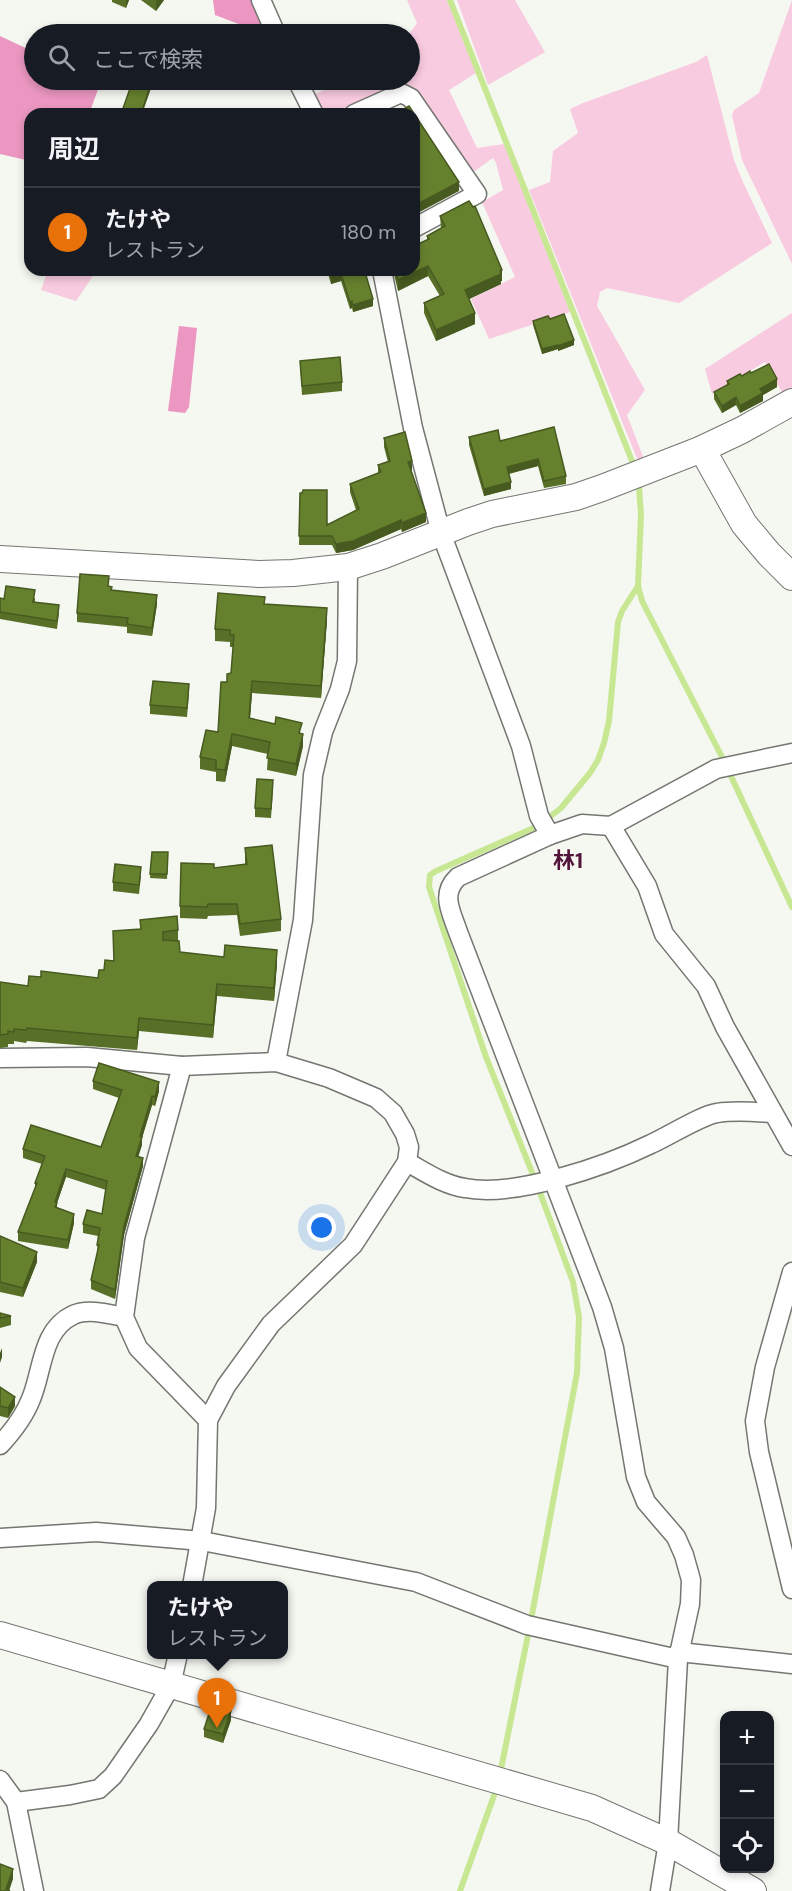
<!DOCTYPE html>
<html lang="ja">
<meta charset="utf-8">
<style>
body{margin:0;font-family:"DM Sans","Noto Sans JP",sans-serif;background:#242831;color:#f1f3f6}
.controls{position:absolute;right:18px;bottom:18px;display:grid;overflow:hidden;border-radius:12px;box-shadow:0 3px 9px #0003}
.controls button{width:54px;height:54px;display:grid;place-items:center;padding:0;border:0;border-bottom:2px solid #363941;background:#171b24;color:#f1f3f6;font:30px sans-serif}
.you{position:absolute;left:322px;top:1228px;width:21px;height:21px;margin:-15px;border:4px solid #fff;border-radius:50%;background:#1a73e8;box-shadow:0 0 0 9px #1a73e833}
.badge{display:grid;place-items:center;width:39px;height:39px;border-radius:50%;background:#c4438d;color:#fff;font-size:20px;font-weight:700}
.pin{position:absolute;translate:-50% -50px;filter:drop-shadow(0 2px 3px #0008)}
.pin::after{content:'';position:absolute;top:32px;width:21px;height:18px;background:inherit;clip-path:polygon(0 0,100% 0,50% 100%)}
.popup{position:absolute;left:147px;top:1581px;width:141px;height:78px;box-sizing:border-box;display:grid;place-content:center;border-radius:12px;background:#171b24;filter:drop-shadow(0 2px 4px #0005);font-size:20px;white-space:nowrap;color:#9ea1a6}
.popup b{font-size:22px;color:#f1f3f6}
.popup::after{content:'';position:absolute;left:50%;top:100%;margin-left:-12px;border:12px solid transparent;border-top-color:#171b24}
.list{margin:0;padding:0;list-style:none}
h2{display:flex;justify-content:space-between;align-items:center;height:78px;margin:0;padding:0 24px;font-size:26px}
h2 small{font-size:20px;font-weight:400;color:#9ea1a6}
.list li{display:grid;grid-template-columns:39px 1fr auto;gap:18px;align-items:center;box-sizing:border-box;height:90px;padding:0 24px;border-top:2px solid #363941}
.list b{display:block;font-size:22px;white-space:nowrap}
.list p{margin:0;font-size:20px;white-space:nowrap;color:#9ea1a6}
.list em{font-size:20px;font-style:normal;color:#9ea1a6}
.icon{flex:none;width:33px;height:33px;fill:none;stroke:currentColor;stroke-width:2;stroke-linecap:round;stroke-linejoin:round}
.map{position:relative;flex:none;width:792px;height:1891px;overflow:hidden}
.search{position:absolute;background:#171b24;box-shadow:0 3px 9px #0003;left:24px;top:24px;width:396px;height:66px;display:flex;align-items:center;gap:15px;box-sizing:border-box;padding:0 21px;border-radius:33px;color:#9ea1a6;font-size:22px}
.panel{position:absolute;background:#171b24;box-shadow:0 3px 9px #0003;left:24px;top:108px;width:396px;height:168px;border-radius:18px}
.map>svg:first-child{display:block}
</style>
<div class="map">
<svg width="792" height="1891" viewBox="0 0 792 1891">
<rect width="100%" height="100%" fill="#f5f7f1"/>
<g fill="#f9cbe0">
<path d="M407 0H447L476 73 449 90 477 148 504 144 570 312 489 339 471 299 515 277 482 202 503 190 496 163 493 158 469 175 393 89 343 114H319L311 96 346 80H410L409 34 417 23Z"/>
<path d="M457 0H515L545 52 488 85Z"/>
<path d="M792 0V264L742 160 732 115 734 110 759 93Z"/>
<path d="M707 55 734 160 743 182 772 243 679 303 607 288 600 292 597 306 645 390 627 415 644 459 638 461 529 190 550 182 553 151 578 133 570 109 583 103 696 62Z"/>
<path d="M48 270H97L76 301 41 290Z"/>
<path d="M792 313V392L784 396 765 362 712 394 705 369Z"/>
</g>
<g fill="#eb97c1">
<path d="M213 0H255L268 30 249 28 215 15Z"/>
<path d="M0 36 34 52V80H91L100 84 89 114H30V161L0 154Z"/>
<path d="M179 326 197 328 189 407 185 413 168 411Z"/>
</g>
<g fill="none" stroke-linecap="round" stroke-linejoin="round">
<g stroke="#c8e793" stroke-width="6">
<path d="M450 0 632 461"/>
<path d="M639 487 641 515 638 586 642 601 723 759 792 907"/>
<path d="M500 1774 531 1620 577 1373 579 1317 573 1282 539 1190 486 1057 429 887 430 875 436 871 538 826 561 808 590 773 598 760 604 743 609 721 618 622 622 611 638 586"/>
<path d="M460 1891 497 1787"/>
</g>
<defs>
<g id="street">
<path d="M261 0 276 34"/>
<path d="M297 80 314 114"/>
<path d="M354 114 401 93 411 98 477 194 414 228"/>
<path d="M382 270 413 428 441 533 521 746 539 816 550 835 582 824 611 826 716 769 792 753"/>
<path d="M611 826 647 886 664 934 706 986 725 1027 792 1146"/>
<path d="M550 835 458 877C440 894 451 911 458 932L602 1307 614 1348 636 1477 646 1502 676 1537 684 1555 691 1580 690 1604 678 1659 668 1842 660 1891"/>
<path d="M0 1058 87 1057 182 1066 276 1062 329 1078 376 1098 393 1113 405 1134 409 1147 407 1162 353 1245 271 1324 226 1386 208 1420 206 1508 192 1586"/>
<path d="M276 1062 303 920 313 775 323 732 340 689 347 661 348 567"/>
<path d="M182 1066 135 1238 124 1317 138 1348 208 1420"/>
<path d="M407 1162C425 1172 444 1185 465 1188 514 1198 606 1166 651 1144 667 1137 702 1115 717 1113 736 1110 754 1112 773 1113"/>
<path d="M792 1272 765 1367 755 1421 759 1452 792 1589"/>
<path d="M0 1445C13 1431 24 1417 31 1399 43 1371 41 1330 73 1315 88 1308 109 1314 124 1317"/>
<path d="M0 1538 96 1532 202 1541 416 1582 527 1625 678 1659"/>
<path d="M679 1652 792 1664"/>
<path d="M0 1780 16 1802 34 1891"/>
<path d="M16 1802 70 1795 99 1789 113 1776 149 1724 171 1685 178 1654"/>
</g>
<g id="secondary">
<path d="M702 449 744 524 769 554 792 577"/>
<path d="M0 559 259 574 293 573 348 567 382 556 468 522 492 514 576 497 602 488 702 449 742 430 792 402"/>
<path d="M0 1635 592 1808 668 1842 753 1891"/>
</g>
</defs>
<use href="#street" stroke="#747671" stroke-width="21"/>
<use href="#secondary" stroke="#747671" stroke-width="28"/>
<use href="#street" stroke="#fff" stroke-width="18"/>
<use href="#secondary" stroke="#fff" stroke-width="26"/>
</g>
<g fill="#586f28">
<path d="M112 0H129L126 8 112 2Z"/>
<path d="M141 0H164L156 11Z"/>
<path d="M440 216 502 281H501V284L469 299 475 324 436 341 424 313V303L440 296 428 276 398 291 393 270H414L427 240V236L441 228Z"/>
<path d="M327 270H362V273L373 306 353 312 352 308 350 309 341 281 331 284Z"/>
<path d="M550 319 574 345 558 351V349L542 354 533 325V321Z"/>
<path d="M300 361 342 382V391L302 395Z"/>
<path d="M751 373 777 387 763 395V401L740 413 736 405 722 413 714 399V392L727 385V381Z"/>
<path d="M554 427 566 476V484L544 488 538 466 509 474 511 489 484 496 469 445V437L500 441Z"/>
<path d="M384 438 412 470H411L426 522 404 531 402 532 401 529 353 550 336 553 332 545H299L300 493 327 525 356 510 350 492V484L378 473V465L388 462 384 447Z"/>
<path d="M109 587 111 590 157 604 152 636 127 633V627L77 622V613Z"/>
<path d="M0 598H35V602L59 613 57 629 0 619Z"/>
<path d="M265 604 327 620 321 698 252 693 250 719 302 734 303 746 296 776 267 770 268 754 232 746 225 782 216 781V772L200 769V757L218 732 227 682 231 673 233 647H230V642L215 641V629Z"/>
<path d="M189 693 187 717 150 714V705Z"/>
<path d="M273 789 271 818 255 817V808Z"/>
<path d="M245 848 281 919V931L240 936 237 915 208 916 207 919 180 918V906L214 868 245 864Z"/>
<path d="M152 852H168L167 879 150 878Z"/>
<path d="M141 876 139 894 113 891V882Z"/>
<path d="M140 920 178 930V941L180 952 277 963 274 1001 217 996 213 1038 139 1031 137 1050 27 1041 26 1043 14 1041V1044H8V1047L0 1048V982L28 986 41 977 98 978 104 970 114 961 113 931 140 929Z"/>
<path d="M93 1081 159 1091 155 1106 152 1105 142 1138V1145L138 1156 143 1166 124 1235 115 1299 91 1289V1280L97 1254 98 1236 83 1233V1224L102 1214 106 1190 66 1177 57 1203V1208L74 1223 68 1249 18 1241V1232L35 1188V1183L42 1164 23 1158V1149L101 1147 119 1098 93 1089Z"/>
<path d="M0 1236 37 1262 23 1297 0 1292Z"/>
<path d="M0 1313 11 1316V1325L0 1328Z"/>
<path d="M0 1387 15 1406 8 1418 0 1416Z"/>
<path d="M231 1720 223 1743 204 1737V1729Z"/>
</g>
<g fill="#475a20">
<path d="M126 0H129L126 8Z"/>
<path d="M156 0H164L156 11Z"/>
<path d="M152 80H154L142 114H141Z"/>
<path d="M459 182V191L414 215V206Z"/>
<path d="M428 266V276L398 291V280Z"/>
<path d="M502 270V281H501V284L465 301V290Z"/>
<path d="M341 274V281L331 284V277Z"/>
<path d="M373 299V306L353 312V305Z"/>
<path d="M352 301V308L350 309V302Z"/>
<path d="M475 313V324L436 341V330Z"/>
<path d="M574 340V345L558 351V346Z"/>
<path d="M558 345V349L542 354V349Z"/>
<path d="M777 379V387L763 395V401L740 413V406L760 389Z"/>
<path d="M736 397V405L722 413V406Z"/>
<path d="M538 459V466L507 474V467Z"/>
<path d="M412 461V470L408 471V462Z"/>
<path d="M511 482V489L484 496V489Z"/>
<path d="M426 513V522L402 532V523Z"/>
<path d="M401 520V529L353 550 336 553V544Z"/>
<path d="M157 595V604L152 636V628Z"/>
<path d="M327 608V620L321 698V686Z"/>
<path d="M252 681V693L249 730V718Z"/>
<path d="M232 734V746L225 782V770Z"/>
<path d="M303 734V746L296 776V764Z"/>
<path d="M277 950V963L274 1001V988Z"/>
<path d="M217 984V996L213 1038V1025Z"/>
<path d="M139 1018V1031L137 1050V1038Z"/>
<path d="M159 1082V1091L155 1106V1097Z"/>
<path d="M152 1096V1105L142 1138V1145L136 1164V1156L140 1136Z"/>
<path d="M143 1158V1166L124 1235 115 1299V1290L124 1226Z"/>
<path d="M66 1169V1177L57 1203V1211L55 1216V1202Z"/>
<path d="M74 1214V1223L68 1249V1240Z"/>
<path d="M37 1252V1262L23 1297V1288Z"/>
<path d="M2 1348V1357L0 1363V1353Z"/>
<path d="M15 1397V1406L8 1418V1408Z"/>
<path d="M231 1711V1720L223 1743V1734Z"/>
<path d="M13 1869V1879L9 1891 6 1889Z"/>
</g>
<g fill="#66812e" stroke="#475a20" stroke-width="1.5">
<path d="M133 80H152L141 114H121Z"/>
<path d="M409 106 459 182 414 206V114H395Z"/>
<path d="M469 201 473 207 475 206 502 270 500 271 501 274 465 290 475 313 436 330 424 303 444 294 428 266 398 280 395 270H414V246L429 239 427 236 445 226 440 216Z"/>
<path d="M329 270H362V273L365 272 373 299 353 305 352 301 350 302 341 274 331 277Z"/>
<path d="M564 314 574 340 558 346V345L542 349 533 321 548 316 550 319Z"/>
<path d="M340 357 342 382 302 386 300 361Z"/>
<path d="M769 364 777 379 760 389 763 393 740 406 736 397 722 406 714 392 729 384 727 381 740 374 742 376 750 371 751 373Z"/>
<path d="M554 427 566 476 544 481 538 459 507 467 511 482 484 489 469 437 498 430 500 441Z"/>
<path d="M405 432 412 461 408 462 426 513 404 522 402 523 401 520 353 541 336 544 332 536H299L300 493H302L303 490H327V525L359 509 350 484 381 472 378 465 390 461 384 438Z"/>
<path d="M80 574 109 576 108 586 112 587 111 590 157 595 152 628 127 624 128 618 77 613Z"/>
<path d="M6 586 35 590 33 602 59 605 57 621 0 612V598L4 599Z"/>
<path d="M218 593 265 597 264 604 327 608 321 686 252 681 249 718 275 724 276 717 302 723 299 733 303 734 296 764 267 758 270 742 232 734 225 770 216 769V760L200 757 206 730 218 732 221 682H227V674L231 673 234 635H230V630L215 629Z"/>
<path d="M153 681 189 684 187 708 150 705Z"/>
<path d="M257 779 273 780 271 809 255 808Z"/>
<path d="M272 845 281 919 240 924 237 904H208L207 907 180 906 181 863 214 864V868L247 864 245 848Z"/>
<path d="M152 852H168L167 874H150Z"/>
<path d="M115 864 141 867 139 885 113 882Z"/>
<path d="M177 916 178 930 163 932V940L179 941 180 952 224 957 225 945 277 950 274 988 217 984 213 1025 139 1018 137 1038 27 1028 26 1030 14 1029V1032L8 1031V1034L0 1035V982L28 986 29 976 41 977V971L98 978 99 970H104L105 960 114 961 113 931 141 929 140 920Z"/>
<path d="M99 1063 159 1082 155 1097 152 1096 140 1136 142 1137 136 1156 143 1158 124 1226 115 1290 91 1280 99 1245H97L100 1228 83 1224 87 1210 102 1214 107 1181 66 1169 55 1202 57 1203 55 1207 74 1214 68 1240 18 1232 37 1183H35L45 1156 23 1149 31 1125 101 1147 122 1090 93 1081Z"/>
<path d="M0 1236 37 1252 23 1288 0 1282Z"/>
<path d="M0 1313 11 1316 0 1318Z"/>
<path d="M0 1387 15 1397 8 1408 0 1406Z"/>
<path d="M212 1705 231 1711 223 1734 204 1729Z"/>
<path d="M0 1864 13 1869 6 1889 10 1891H0Z"/>
</g>
<g text-anchor="middle" stroke-width="6" stroke-linejoin="round" paint-order="stroke">
<g font-size="22" font-weight="bold" fill="#521539" stroke="#f5f7f1">
<text x="568" y="868">林1</text>
</g>
</g>
</svg>
<div class="controls">
<button>+</button>
<button>−</button>
<button><svg class="icon" aria-label="locate" viewBox="0 0 24 24"><circle cx="12" cy="12" r="6"/><path d="M12 2v4M12 18v4M2 12h4M18 12h4"/></svg></button>
</div>
<div class="you"></div>
<div class="pin badge" style="left:217px;top:1728px;background:#e8710a">1</div>
<div class="popup"><b>たけや</b>レストラン</div>
<div class="search"><svg class="icon" aria-label="search" viewBox="0 0 24 24"><circle cx="10" cy="10" r="6"/><path d="M15 15l6 6"/></svg>ここで検索</div>
<section class="panel">
<h2>周辺<small></small></h2>
<ul class="list">
<li><span class="badge" style="background:#e8710a">1</span><div><b>たけや</b><p>レストラン</p></div><em>180 m</em></li>
</ul>
</section>
</div>
